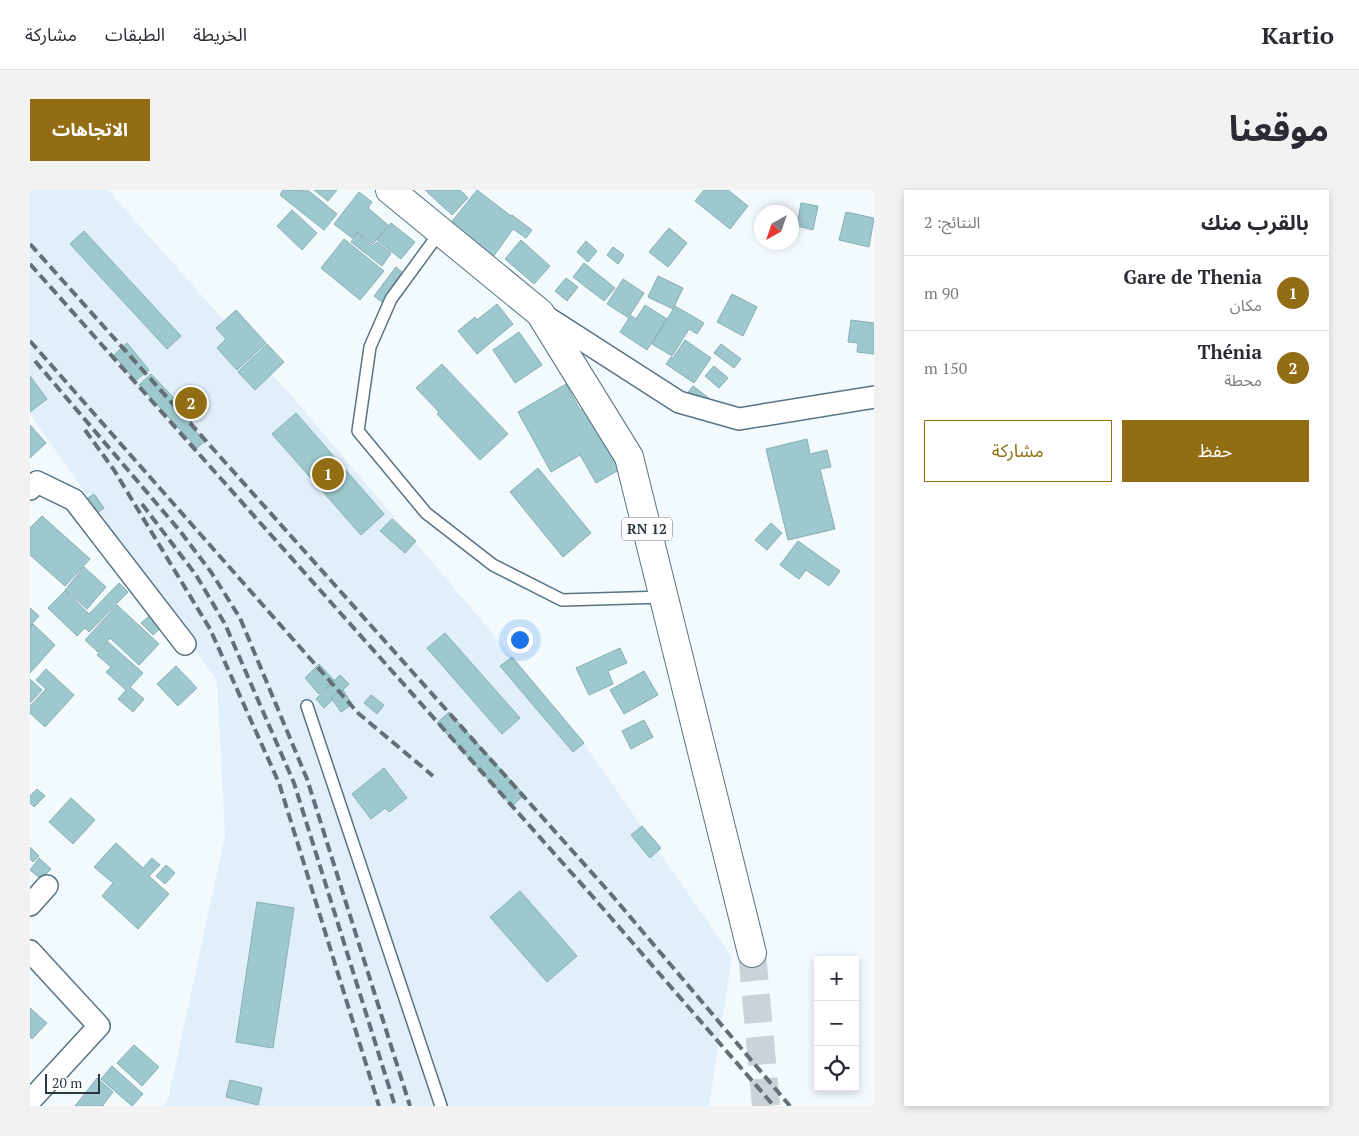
<!DOCTYPE html>
<html lang="ar">
<meta charset="utf-8">
<style>
body{margin:0;font-family:"PT Serif","Noto Sans Arabic",serif;background:#f2f2f3;color:#2b2b33;direction:rtl}
.controls{position:absolute;right:15px;bottom:15px;display:grid;overflow:hidden;border-radius:0px;box-shadow:0 2px 8px #0003}
.controls button{width:45px;height:45px;display:grid;place-items:center;padding:0;border:0;border-bottom:1px solid #e1e1e2;background:#fff;color:#2b2b33;font:25px sans-serif}
.compass{position:absolute;left:724px;top:15px;width:45px;height:45px;border-radius:50%;background:#fff;box-shadow:0 2px 8px #0003;rotate:220deg}
.scale{position:absolute;left:15px;bottom:12px;width:55px;box-sizing:border-box;padding-left:5px;border:2px solid #2b373f;border-top:0;font-size:14px;line-height:18px;white-space:nowrap;color:#2b373f;-webkit-text-stroke:4px #fff;paint-order:stroke}
.you{position:absolute;left:489px;top:449px;width:18px;height:18px;margin:-12px;border:4px solid #fff;border-radius:50%;background:#1a73e8;box-shadow:0 0 0 8px #1a73e833}
.badge{display:grid;place-items:center;width:32px;height:32px;border-radius:50%;background:#926d14;color:#fff;font-size:16px;font-weight:700}
.pin{position:absolute;translate:-50% -50%;border:2px solid #fff;box-shadow:0 1px 5px #0006}
.list{margin:0;padding:0;list-style:none}
h2{display:flex;justify-content:space-between;align-items:center;height:65px;margin:0;padding:0 20px;font-size:21px}
h2 small{font-size:16px;font-weight:400;color:#7c7c81}
.list li{display:grid;grid-template-columns:32px 1fr auto;gap:15px;align-items:center;box-sizing:border-box;height:75px;padding:0 20px;border-top:1px solid #e1e1e2}
.list b{display:block;font-size:19px;white-space:nowrap}
.list p{margin:0;font-size:16px;white-space:nowrap;color:#7c7c81}
.list em{font-size:16px;font-style:normal;color:#7c7c81}
.actions{display:flex;gap:10px;padding:15px 20px}
.actions a{flex:1;padding:11px 0;border:1px solid #926d14;border-radius:0px;text-align:center;font-size:18px;color:#926d14}
.actions .main{background:#926d14;color:#fff}
.icon{flex:none;width:28px;height:28px;fill:none;stroke:currentColor;stroke-width:2;stroke-linecap:round;stroke-linejoin:round}
.map{position:relative;flex:none;width:844px;height:916px;overflow:hidden;direction:ltr;border-radius:0px}
header{display:flex;align-items:center;gap:30px;box-sizing:border-box;height:70px;padding:0 25px;background:#fff;border-bottom:1px solid #e1e1e2}
header strong{font-size:24px}
nav{display:flex;gap:28px;margin-inline-start:auto;font-size:18px}
.intro{display:flex;align-items:center;justify-content:space-between;box-sizing:border-box;height:120px;padding:0 30px}
h1{margin:0;font-size:35px}
.button{padding:12px 22px;border-radius:0px;background:#926d14;color:#fff;font-size:18px;font-weight:700}
main{display:flex;gap:30px;padding:0 30px}
aside{flex:1;background:#fff;border-radius:0px;box-shadow:0 2px 8px #0003}
.map>svg:first-child{display:block}
</style>
<header>
<strong>Kartio</strong>
<nav><a>الخريطة</a><a>الطبقات</a><a>مشاركة</a></nav>
</header>
<div class="intro"><h1>موقعنا</h1><a class="button">الاتجاهات</a></div>
<main>
<aside>
<h2>بالقرب منك<small>النتائج: 2</small></h2>
<ul class="list">
<li><span class="badge">1</span><div><b>Gare de Thenia</b><p>مكان</p></div><em>90 m</em></li>
<li><span class="badge">2</span><div><b>Thénia</b><p>محطة</p></div><em>150 m</em></li>
</ul>
<div class="actions"><a class="main">حفظ</a><a>مشاركة</a></div>
</aside>
<div class="map">
<svg width="844" height="916" viewBox="0 0 844 916">
<rect width="100%" height="100%" fill="#f3fafe"/>
<path fill="#e0eff9" d="M0 0H78L265 210 546 542 702 767 679 916H133L138 910 195 646 187 491 0 224Z"/>
<g fill="#9dc8cd" stroke="#88aeb3">
<path d="M253 0 279 1 307 24 294 40 250 5Z"/>
<path d="M284 0H307L298 11Z"/>
<path d="M395 0H430L438 8 422 25Z"/>
<path d="M447 0 481 26 482 25 502 40 496 48 483 39 463 67 420 34Z"/>
<path d="M674 0H698L718 16 700 39 665 11Z"/>
<path d="M329 2 342 12 338 18 358 35 343 54 327 42 322 48 304 34Z"/>
<path d="M771 13 788 16 783 40 767 36Z"/>
<path d="M262 20 287 43 272 60 247 36Z"/>
<path d="M816 22 844 28 839 57 809 50Z"/>
<path d="M361 33 385 52 371 69 347 50Z"/>
<path d="M639 38 657 53 638 77 619 62Z"/>
<path d="M54 41 151 146 137 159 40 54Z"/>
<path d="M327 43 343 56 347 52 361 63 352 76 321 52Z"/>
<path d="M314 49 354 81 330 110 291 78Z"/>
<path d="M491 50 520 76 504 94 475 69Z"/>
<path d="M556 51 567 61 558 72 547 62Z"/>
<path d="M583 57 594 65 588 74 577 65Z"/>
<path d="M554 73 585 98 574 111 543 87Z"/>
<path d="M366 77 379 88 357 116 344 106Z"/>
<path d="M628 86 653 98 643 119 618 107Z"/>
<path d="M536 88 548 97 537 111 525 101Z"/>
<path d="M593 89 614 103 600 125 606 129 615 115 637 129 617 160 590 142 599 128 577 114Z"/>
<path d="M702 104 727 117 713 146 687 132Z"/>
<path d="M467 114 483 134 447 164 428 141 445 127 447 130Z"/>
<path d="M645 116 674 133 667 144 659 139 642 166 622 154Z"/>
<path d="M206 120 236 153 207 180 187 158 196 149 186 138Z"/>
<path d="M821 130 844 133V164L827 162 828 153 818 152Z"/>
<path d="M489 142 512 175 485 193 463 160Z"/>
<path d="M655 150 681 168 664 193 636 174 641 167 643 168Z"/>
<path d="M97 153 119 180 105 191 84 165Z"/>
<path d="M237 154 254 172 225 200 208 182Z"/>
<path d="M691 154 711 169 704 178 684 163Z"/>
<path d="M412 174 478 244 450 270 407 224 409 222 386 198Z"/>
<path d="M684 176 698 188 689 198 675 186Z"/>
<path d="M121 184 164 229 159 234 175 251 167 258 109 195Z"/>
<path d="M0 186 17 209 0 222Z"/>
<path d="M536 194 550 220 559 215 594 277 566 293 550 265 521 282 488 222Z"/>
<path d="M663 196 680 209 669 222 653 209Z"/>
<path d="M266 223 354 324 331 345 242 244Z"/>
<path d="M0 235 16 253 0 268Z"/>
<path d="M777 249 780 264 797 260 801 277 790 279 805 339 758 350 736 259Z"/>
<path d="M508 278 561 343 533 367 480 302Z"/>
<path d="M64 304 74 318 60 328 51 313Z"/>
<path d="M12 326 60 369 35 396 0 365V338Z"/>
<path d="M362 329 386 351 375 363 350 341Z"/>
<path d="M741 333 752 343 737 360 725 350Z"/>
<path d="M768 351 810 381 799 396 776 380 769 389 750 375Z"/>
<path d="M54 377 76 397 57 419 35 400Z"/>
<path d="M89 393 98 402 59 442 55 438 47 446 18 418 35 401 59 424Z"/>
<path d="M87 415 129 454 109 475 80 448 68 462 55 450Z"/>
<path d="M0 418 9 426 0 436Z"/>
<path d="M124 422 135 434 123 445 111 433Z"/>
<path d="M3 434 25 455 0 483V437Z"/>
<path d="M415 443 490 528 472 544 397 458Z"/>
<path d="M78 452 113 483 100 497 114 509 103 522 88 509 96 500 76 482 81 477 67 465Z"/>
<path d="M590 458 597 473 578 481 583 494 559 505 546 478Z"/>
<path d="M482 467 554 553 543 562 470 476Z"/>
<path d="M289 474 304 490 289 504 275 488Z"/>
<path d="M146 476 167 498 148 516 127 494Z"/>
<path d="M16 479 44 505 15 537 0 523V516L16 499 6 490Z"/>
<path d="M614 481 628 505 594 524 580 500Z"/>
<path d="M310 485 319 494 294 518 286 509Z"/>
<path d="M0 489 12 500 0 513Z"/>
<path d="M313 500 322 514 311 522 301 508Z"/>
<path d="M341 505 354 515 347 524 334 513Z"/>
<path d="M419 522 494 605 482 616 407 533Z"/>
<path d="M614 530 623 547 601 559 592 541Z"/>
<path d="M354 578 377 608 359 622 355 618 341 629 322 604Z"/>
<path d="M7 599 15 606 4 617 0 613V606Z"/>
<path d="M41 608 65 630 43 654 19 632Z"/>
<path d="M612 636 631 658 620 668 601 645Z"/>
<path d="M86 653 113 678 122 668 130 675 119 686 139 704 108 739 72 706 83 693 64 677Z"/>
<path d="M0 657 9 666 3 672 0 669Z"/>
<path d="M9 668 21 679 11 689 0 680Z"/>
<path d="M136 675 145 683 135 694 126 686Z"/>
<path d="M490 701 547 766 517 792 460 727Z"/>
<path d="M227 712 264 718 243 858 206 852Z"/>
<path d="M0 818 17 833 2 849 0 847Z"/>
<path d="M104 855 129 877 112 896 87 873Z"/>
<path d="M82 876 113 904 102 916 71 889Z"/>
<path d="M67 888 83 902 73 915 74 916H45Z"/>
<path d="M200 890 232 898 228 915 196 907Z"/>
</g>
<g fill="none" stroke-linecap="round" stroke-linejoin="round">
<path stroke="#cbd3d8" stroke-width="28" stroke-dasharray="28 14" stroke-linecap="butt" d="M722 763 736 916"/>
<defs>
<g id="lane">
<path d="M410 42 361 109 340 157 328 241 396 323 463 375 532 410 634 407"/>
<path d="M277 516 411 916"/>
</g>
<g id="street">
<path d="M512 124 649 212 709 229 844 207"/>
<path d="M0 299 7 292 44 310 155 454"/>
<path d="M0 715 17 696"/>
<path d="M0 761 69 836 0 911"/>
</g>
<path id="primary" d="M360 0 510 123 599 267 722 763"/>
</defs>
<use href="#lane" stroke="#577384" stroke-width="14"/>
<use href="#street" stroke="#577384" stroke-width="24"/>
<use href="#primary" stroke="#577384" stroke-width="30"/>
<use href="#lane" stroke="#fff" stroke-width="11"/>
<use href="#street" stroke="#fff" stroke-width="21"/>
<use href="#primary" stroke="#fff" stroke-width="28"/>
<g stroke="#636e75" stroke-width="4" stroke-dasharray="10 5" stroke-linecap="butt">
<path d="M0 54 580 703 760 916"/>
<path d="M0 74 563 707 744 916"/>
<path d="M0 151 328 523 403 586"/>
<path d="M5 171 150 341 181 382 210 428 277 589 380 916"/>
<path d="M55 240 84 280 180 439 249 593 349 916"/>
<path d="M112 314 166 385 195 434 264 593 365 916"/>
</g>
</g>
<g text-anchor="middle" stroke-width="4" stroke-linejoin="round" paint-order="stroke">
<rect fill="#fff" stroke="#6b7379" stroke-width="1" x="592" y="327.5" width="50" height="23" rx="4"/>
<g font-size="14" font-weight="bold" fill="#2b373f">
<text x="617" y="344">RN 12</text>
</g>
</g>
</svg>
<div class="controls">
<button>+</button>
<button>−</button>
<button><svg class="icon" aria-label="locate" viewBox="0 0 24 24"><circle cx="12" cy="12" r="6"/><path d="M12 2v4M12 18v4M2 12h4M18 12h4"/></svg></button>
</div>
<svg class="compass" viewBox="-18 -18 36 36"><path d="M0-13l5 13h-10z" fill="#e53935"/><path d="M0 13l5-13h-10z" fill="#7c7c81"/></svg>
<div class="scale">20 m</div>
<div class="you"></div>
<div class="pin badge" style="left:298px;top:284px">1</div>
<div class="pin badge" style="left:161px;top:213px">2</div>
</div>
</main>
